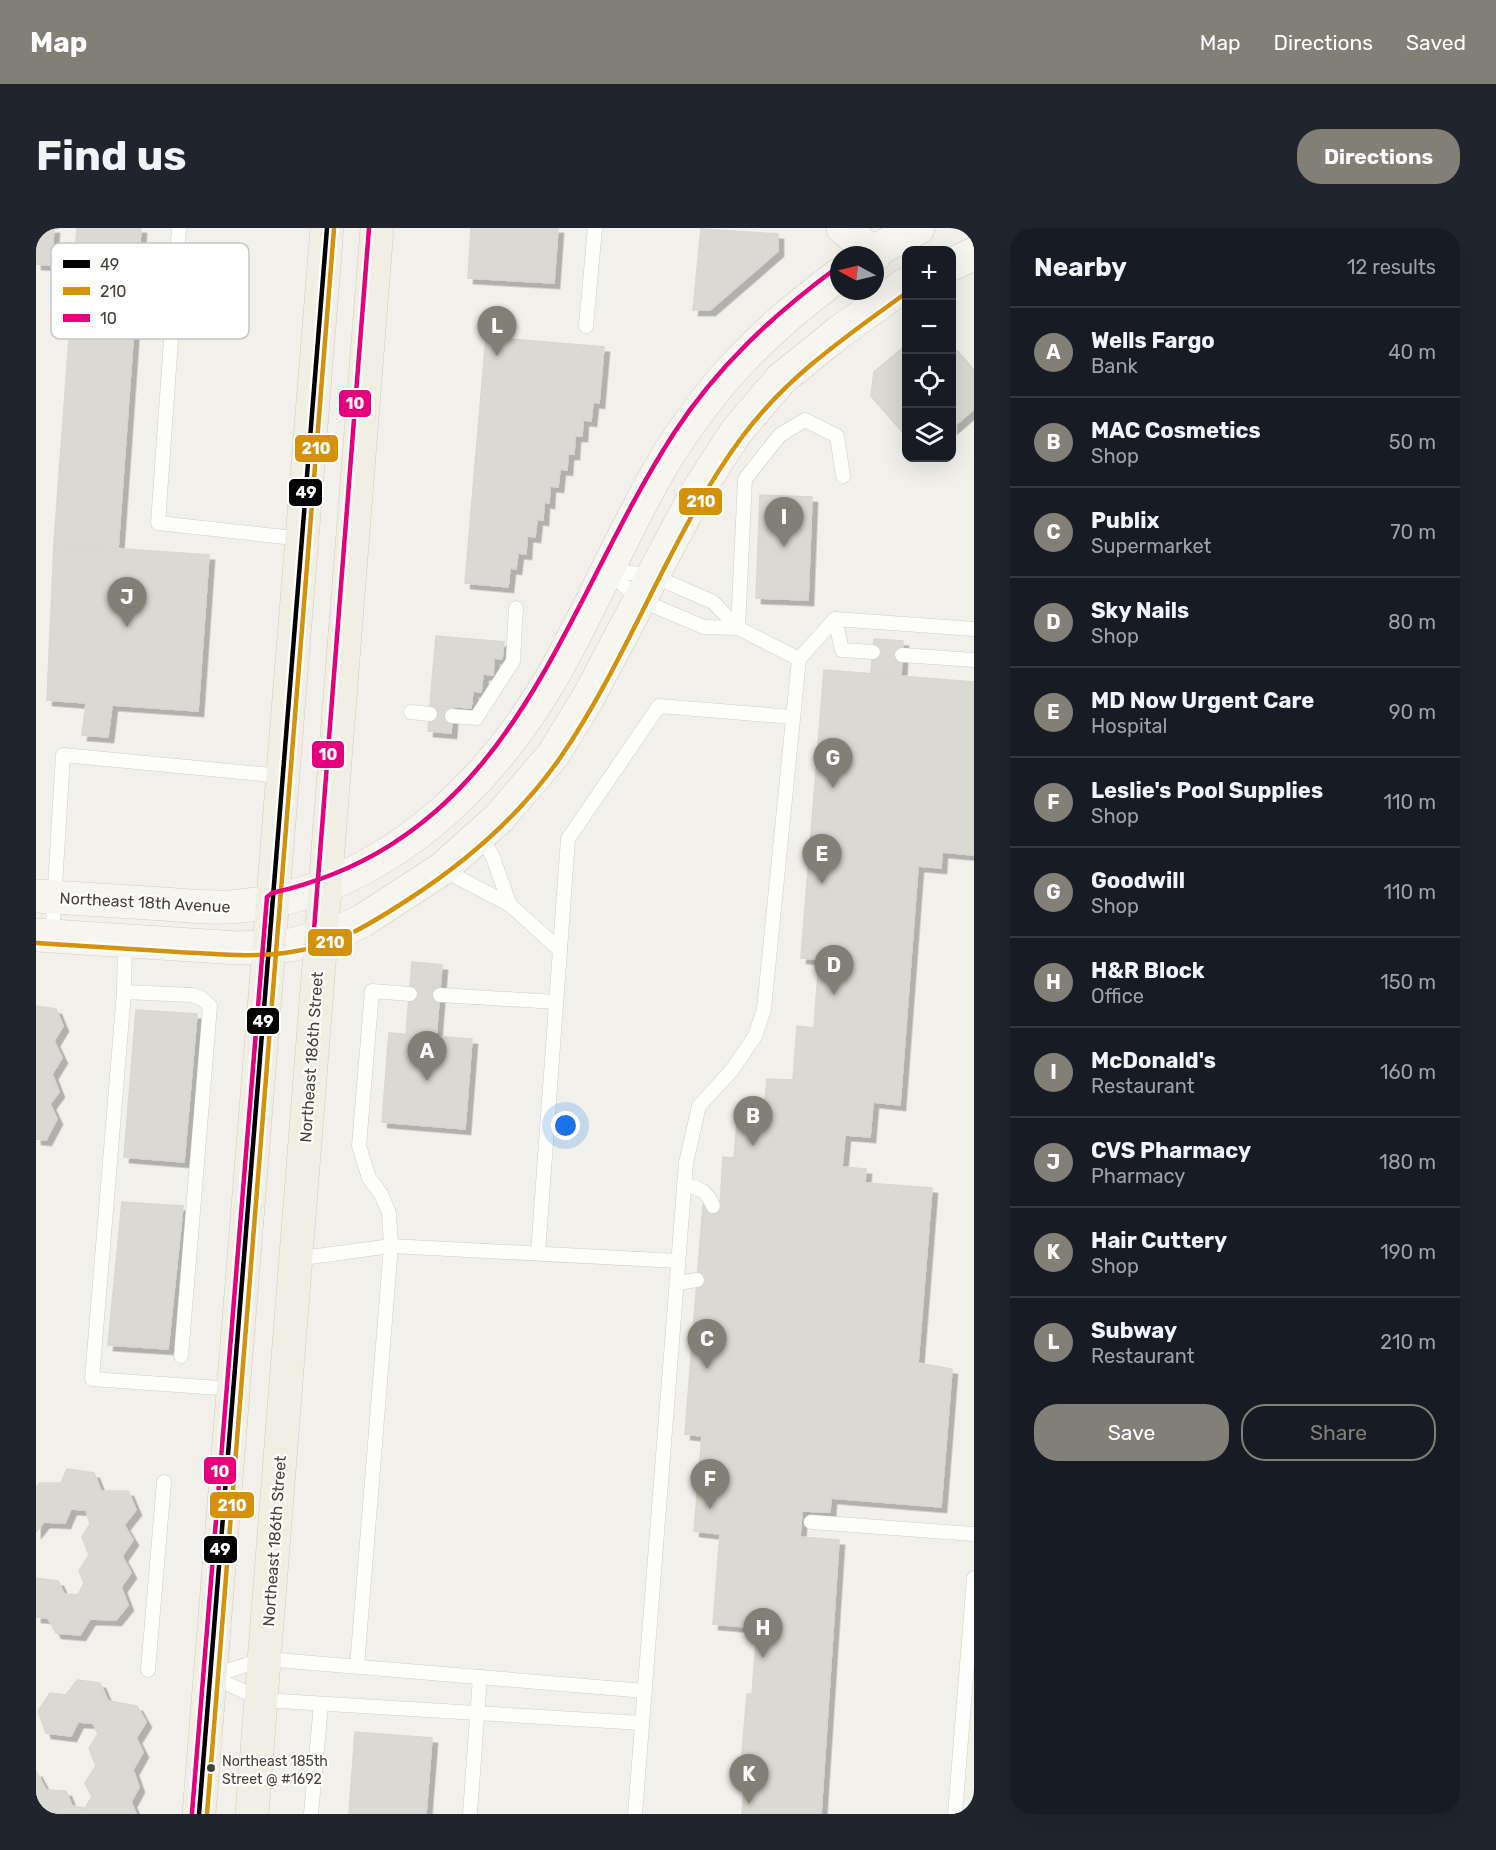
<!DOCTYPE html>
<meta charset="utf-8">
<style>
body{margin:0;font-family:Rubik,sans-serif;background:#20242c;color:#f1f3f6}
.controls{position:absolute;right:18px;top:18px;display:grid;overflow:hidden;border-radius:12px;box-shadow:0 6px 24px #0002}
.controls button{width:54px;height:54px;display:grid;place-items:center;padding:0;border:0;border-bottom:2px solid #363941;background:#171b24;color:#f1f3f6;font:30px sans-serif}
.compass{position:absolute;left:794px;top:18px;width:54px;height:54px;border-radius:50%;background:#171b24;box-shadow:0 6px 24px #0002;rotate:277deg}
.you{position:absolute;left:530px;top:898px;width:21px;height:21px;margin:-15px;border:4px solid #fff;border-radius:50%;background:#1a73e8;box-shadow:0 0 0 9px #1a73e833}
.badge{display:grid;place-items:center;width:39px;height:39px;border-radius:50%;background:#827f76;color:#fff;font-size:20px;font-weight:700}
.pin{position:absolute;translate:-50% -50px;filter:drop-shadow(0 2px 3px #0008)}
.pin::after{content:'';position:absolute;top:32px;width:21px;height:18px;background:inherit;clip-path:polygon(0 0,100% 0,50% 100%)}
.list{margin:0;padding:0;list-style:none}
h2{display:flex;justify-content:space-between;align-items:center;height:78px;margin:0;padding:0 24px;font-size:26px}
h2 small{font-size:20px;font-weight:400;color:#9ea1a6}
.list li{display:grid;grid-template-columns:39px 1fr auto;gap:18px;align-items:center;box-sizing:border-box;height:90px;padding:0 24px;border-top:2px solid #363941}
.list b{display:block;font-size:22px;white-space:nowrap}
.list p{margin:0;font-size:20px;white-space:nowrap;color:#9ea1a6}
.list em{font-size:20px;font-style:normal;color:#9ea1a6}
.actions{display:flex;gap:12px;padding:18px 24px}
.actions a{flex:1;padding:14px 0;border:2px solid #827f76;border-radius:24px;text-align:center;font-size:21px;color:#827f76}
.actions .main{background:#827f76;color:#fff}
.icon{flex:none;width:33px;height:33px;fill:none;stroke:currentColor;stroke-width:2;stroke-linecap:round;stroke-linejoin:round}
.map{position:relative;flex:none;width:938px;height:1586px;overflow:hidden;border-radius:24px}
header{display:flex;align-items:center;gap:36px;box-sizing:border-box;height:84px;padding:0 30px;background:#827f76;color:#fff}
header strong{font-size:28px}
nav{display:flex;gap:33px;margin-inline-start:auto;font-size:21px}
.intro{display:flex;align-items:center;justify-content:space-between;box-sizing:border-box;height:144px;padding:0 36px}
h1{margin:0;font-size:42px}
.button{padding:15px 27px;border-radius:24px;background:#827f76;color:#fff;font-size:21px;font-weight:700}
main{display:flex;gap:36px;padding:0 36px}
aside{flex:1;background:#171b24;border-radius:24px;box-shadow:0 6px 24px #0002}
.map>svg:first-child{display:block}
</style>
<header>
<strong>Map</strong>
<nav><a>Map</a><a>Directions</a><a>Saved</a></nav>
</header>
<div class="intro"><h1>Find us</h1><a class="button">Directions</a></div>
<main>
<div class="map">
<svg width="938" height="1586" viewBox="0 0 938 1586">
<defs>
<filter id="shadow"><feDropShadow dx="5.5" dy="5.5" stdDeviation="0" flood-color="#0004"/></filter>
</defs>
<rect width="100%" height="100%" fill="#f1f0eb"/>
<g fill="#dbd9d3" stroke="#d9d7d1" stroke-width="1.5" filter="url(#shadow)">
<path d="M0 0H18L15 37 0 36Z"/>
<path d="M41 0H105L82 321 18 316Z"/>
<path d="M435 0H522L518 55 432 50Z"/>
<path d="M665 1 742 6V23L674 82H657Z"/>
<path d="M450 109 568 119 563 175 557 174 555 193 547 192 546 208H539L538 226H532L531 242 524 241 522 259 514 258 513 275 508 274 507 292 501 291 499 309 491 308 490 326 482 325 480 341 474 340 472 359 429 355Z"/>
<path d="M870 117V208L835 168 838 144Z"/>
<path d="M916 118 938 144V181L916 200Z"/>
<path d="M724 267 776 269 772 372 720 370Z"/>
<path d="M18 316 173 327 162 483 76 477 72 509 46 507 50 475 11 472Z"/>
<path d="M400 408 468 414 466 431 458 430 457 447 447 446 445 464 437 463 435 480 394 477Z"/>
<path d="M838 411 867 413 865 448 835 445Z"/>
<path d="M788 442 938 454V627L906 624 905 640 882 638 864 877 837 874 834 909 809 907 806 939 830 941 829 955 896 960 882 1135 916 1141 905 1279 795 1270 794 1284 766 1283 764 1309 803 1312 785 1586H706L708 1562H703L711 1466H716L721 1400 677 1396 684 1306 658 1303 666 1208 649 1206 667 977 684 978 687 929 698 930 702 883 728 885 731 851 757 852 761 798 778 800 783 731 765 730Z"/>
<path d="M394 477 417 479 415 505 392 503Z"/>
<path d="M376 734 406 737 400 809 370 806Z"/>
<path d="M0 778 20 781 27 798 18 813 26 830 16 846 23 864 14 876 21 891 10 912 0 911Z"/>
<path d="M100 782 161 786 148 934 88 929Z"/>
<path d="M353 805 436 811 429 901 346 894Z"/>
<path d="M86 974 147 978 132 1121 72 1117Z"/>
<path d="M31 1241 58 1245 65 1263H92L100 1282 88 1297 97 1312 86 1328 95 1345 85 1359 92 1377 80 1392 54 1391 44 1407 20 1405 12 1390 0 1389V1350L22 1353 28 1366 42 1367 48 1355 43 1343 53 1327 46 1309 54 1296 50 1282 35 1281 29 1295 8 1294 0 1304V1259L4 1255H25Z"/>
<path d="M41 1452 64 1455 72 1473 101 1478 110 1494 100 1510 107 1524 97 1542 103 1559 95 1574 100 1586H0V1543L10 1562 30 1563 36 1578 49 1580 56 1569 49 1555 60 1538 53 1520 62 1506 57 1495 42 1494 35 1508 10 1505 2 1483 14 1465 30 1467Z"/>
<path d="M319 1504 396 1510 390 1586H313Z"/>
</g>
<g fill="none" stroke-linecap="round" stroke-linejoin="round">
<defs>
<g id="lane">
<path d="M143 0 122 295 267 311"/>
<path d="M550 98 559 0"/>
<path d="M571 342 604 372 668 399 702 400"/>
<path d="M573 342 617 348 677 374 702 400 763 431"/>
<path d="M799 391 938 401"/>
<path d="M799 391 806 422 837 424"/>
<path d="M702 400 709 251 744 207 769 192 801 208 807 248"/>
<path d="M866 427 938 432"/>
<path d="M375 484 394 486"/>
<path d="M416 488 440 490 477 433 480 380"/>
<path d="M445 608 456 627 474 677"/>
<path d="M406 641 474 677 524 722"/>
<path d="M16 708 27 527 246 548"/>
<path d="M88 764 89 713"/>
<path d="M404 767 520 774"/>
<path d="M648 957C664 960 671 963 677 978"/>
<path d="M502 1025 532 611 623 478 757 489"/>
<path d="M259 1031 355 1018 642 1033"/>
<path d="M641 1055 661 1052"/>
<path d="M145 1128 174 778 165 770 156 767 88 764 56 1151 198 1161"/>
<path d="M775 1294 938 1306"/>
<path d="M321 1438 355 1018 353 985 345 966 333 950 323 918 336 763 374 766"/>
<path d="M112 1442 128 1254"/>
<path d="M175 1448 229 1431 609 1463"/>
<path d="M175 1448 226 1472 606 1495"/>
<path d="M275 1586 285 1476"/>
<path d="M434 1586 444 1449"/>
<path d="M599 1586 650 935 663 878 696 842 719 808 728 781 763 431 799 391"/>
<path d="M919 1586 938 1350"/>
</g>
<g id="secondary">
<path d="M807 0 839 27"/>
<path d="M831 27 882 0"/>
<path d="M916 36 938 26"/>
<path d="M0 668C43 671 85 673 128 676 153 678 180 681 205 678 344 663 452 561 519 444 557 377 587 304 626 237 674 157 728 102 803 47"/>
<path d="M0 707 202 720 255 717 305 703 326 693 406 641 463 590 517 527 552 470 661 264 700 204 745 151 802 105 870 56"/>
</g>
<g id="primary">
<path d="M163 1586 291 0"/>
<path d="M216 1586 341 0"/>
</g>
</defs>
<use href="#lane" stroke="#cfcec8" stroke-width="15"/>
<use href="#secondary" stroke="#d0cdc2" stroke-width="34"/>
<use href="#primary" stroke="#d3ceb9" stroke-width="34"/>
<use href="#lane" stroke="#fdfdfc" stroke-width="14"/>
<use href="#secondary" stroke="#f6f5ef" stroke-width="33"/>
<use href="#primary" stroke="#f1eee4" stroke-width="33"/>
<defs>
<path id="bus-1" d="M163 1586 291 0"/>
<g id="bus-2">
<path d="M0 715C47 718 95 721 142 724 180 726 218 730 255 724 300 718 336 695 373 671 430 634 485 586 524 530 594 428 633 308 706 209 750 149 811 108 870 65"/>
<path d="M171 1586 298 1"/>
</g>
<g id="bus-3">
<path d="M278 702 333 0"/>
<path d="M156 1585 231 669 236 665C481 609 521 386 638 205 681 139 736 88 799 41"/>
</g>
</defs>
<use href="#bus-1" stroke="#fff" stroke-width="9"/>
<use href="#bus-2" stroke="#fff" stroke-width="9"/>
<use href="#bus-3" stroke="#fff" stroke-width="9"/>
<use href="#bus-1" stroke="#000" stroke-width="4.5"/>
<use href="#bus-2" stroke="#d4920b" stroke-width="4.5"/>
<use href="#bus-3" stroke="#e5007d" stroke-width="4.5"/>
</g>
<circle fill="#474237" stroke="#fff" stroke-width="2" cx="175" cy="1540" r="5"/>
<g text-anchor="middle" stroke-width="4.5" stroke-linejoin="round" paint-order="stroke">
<g font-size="14" fill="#474237" stroke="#fff" text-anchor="start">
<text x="186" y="1538">Northeast 185th<tspan x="186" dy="18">Street @ #1692</tspan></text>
</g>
<g font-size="16" fill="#474237" stroke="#fff">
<text transform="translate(109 674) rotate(3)" y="6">Northeast 18th Avenue</text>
<text transform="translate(275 829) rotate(-86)" y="6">Northeast 186th Street</text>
<text transform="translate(238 1313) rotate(-86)" y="6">Northeast 186th Street</text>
</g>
</g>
<rect x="15" y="15" width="198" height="96" rx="9" fill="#fff" stroke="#c8c6c3" stroke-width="1.5"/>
<rect x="27" y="32" width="27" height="8" fill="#000"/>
<rect x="27" y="59" width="27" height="8" fill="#d4920b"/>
<rect x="27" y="86" width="27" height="8" fill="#e5007d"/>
<g font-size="16" fill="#474237">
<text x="64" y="42">49</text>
<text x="64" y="69">210</text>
<text x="64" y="96">10</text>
</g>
<g stroke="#fff" stroke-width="2">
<rect x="302" y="161" width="34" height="29" rx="6" fill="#e5007d"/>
<rect x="258" y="206" width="45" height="29" rx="6" fill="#d4920b"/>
<rect x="252" y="250" width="35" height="29" rx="6" fill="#000"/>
<rect x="642" y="259" width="45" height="29" rx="6" fill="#d4920b"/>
<rect x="275" y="512" width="34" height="29" rx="6" fill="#e5007d"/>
<rect x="271" y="700" width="46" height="29" rx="6" fill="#d4920b"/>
<rect x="210" y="779" width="34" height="28" rx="6" fill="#000"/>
<rect x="167" y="1228" width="34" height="29" rx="6" fill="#e5007d"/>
<rect x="173" y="1263" width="46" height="28" rx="6" fill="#d4920b"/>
<rect x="167" y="1307" width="35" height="29" rx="6" fill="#000"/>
</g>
<g font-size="16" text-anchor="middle" font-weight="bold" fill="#fff">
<text x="319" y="181">10</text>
<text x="280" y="226">210</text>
<text x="270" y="270">49</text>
<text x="665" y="279">210</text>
<text x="292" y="532">10</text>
<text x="294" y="720">210</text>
<text x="227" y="799">49</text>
<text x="184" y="1249">10</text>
<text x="196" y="1283">210</text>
<text x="184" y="1327">49</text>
</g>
</svg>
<div class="controls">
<button>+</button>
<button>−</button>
<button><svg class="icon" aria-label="locate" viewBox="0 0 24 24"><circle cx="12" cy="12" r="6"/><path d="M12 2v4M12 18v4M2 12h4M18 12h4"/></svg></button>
<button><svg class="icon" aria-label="layers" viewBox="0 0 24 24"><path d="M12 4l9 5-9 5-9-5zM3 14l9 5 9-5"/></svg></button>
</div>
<svg class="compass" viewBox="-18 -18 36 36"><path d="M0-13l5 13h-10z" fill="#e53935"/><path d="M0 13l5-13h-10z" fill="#9ea1a6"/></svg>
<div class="you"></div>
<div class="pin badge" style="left:391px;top:853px">A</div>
<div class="pin badge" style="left:717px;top:918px">B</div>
<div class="pin badge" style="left:671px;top:1141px">C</div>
<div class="pin badge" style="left:798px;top:767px">D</div>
<div class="pin badge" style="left:786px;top:656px">E</div>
<div class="pin badge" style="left:674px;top:1281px">F</div>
<div class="pin badge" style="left:797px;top:560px">G</div>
<div class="pin badge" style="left:727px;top:1430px">H</div>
<div class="pin badge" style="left:748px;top:319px">I</div>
<div class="pin badge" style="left:91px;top:399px">J</div>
<div class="pin badge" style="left:713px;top:1576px">K</div>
<div class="pin badge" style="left:461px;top:128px">L</div>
</div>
<aside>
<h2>Nearby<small>12 results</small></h2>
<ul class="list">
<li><span class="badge">A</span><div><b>Wells Fargo</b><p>Bank</p></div><em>40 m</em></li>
<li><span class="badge">B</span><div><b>MAC Cosmetics</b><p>Shop</p></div><em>50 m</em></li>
<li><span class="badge">C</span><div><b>Publix</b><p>Supermarket</p></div><em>70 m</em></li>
<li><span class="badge">D</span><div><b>Sky Nails</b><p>Shop</p></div><em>80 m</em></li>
<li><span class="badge">E</span><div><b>MD Now Urgent Care</b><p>Hospital</p></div><em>90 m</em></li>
<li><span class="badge">F</span><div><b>Leslie's Pool Supplies</b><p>Shop</p></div><em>110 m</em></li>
<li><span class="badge">G</span><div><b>Goodwill</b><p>Shop</p></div><em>110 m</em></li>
<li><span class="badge">H</span><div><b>H&amp;R Block</b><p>Office</p></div><em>150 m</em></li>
<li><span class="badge">I</span><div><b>McDonald's</b><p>Restaurant</p></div><em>160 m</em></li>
<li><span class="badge">J</span><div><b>CVS Pharmacy</b><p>Pharmacy</p></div><em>180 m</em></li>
<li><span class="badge">K</span><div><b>Hair Cuttery</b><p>Shop</p></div><em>190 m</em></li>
<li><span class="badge">L</span><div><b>Subway</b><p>Restaurant</p></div><em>210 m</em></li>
</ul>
<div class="actions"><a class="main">Save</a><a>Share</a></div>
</aside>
</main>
